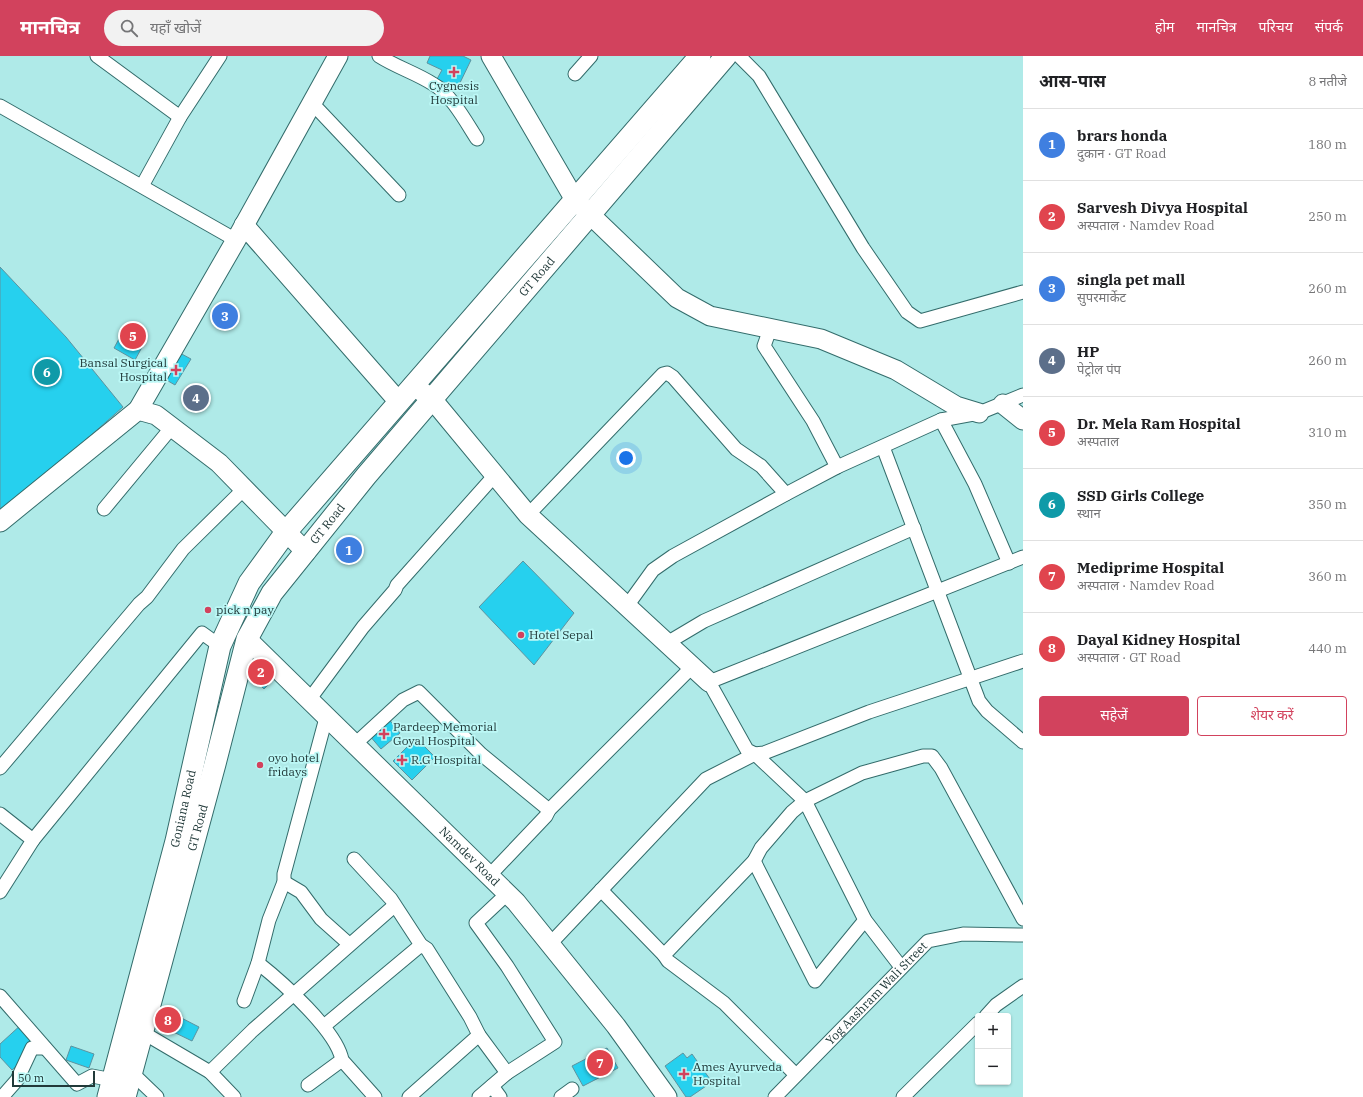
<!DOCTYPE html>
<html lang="hi">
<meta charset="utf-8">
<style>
body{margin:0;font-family:"IBM Plex Serif","Noto Sans Devanagari",serif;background:#f2f2f2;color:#202124}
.controls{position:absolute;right:12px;bottom:12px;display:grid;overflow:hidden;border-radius:4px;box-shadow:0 1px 3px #0004}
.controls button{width:36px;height:36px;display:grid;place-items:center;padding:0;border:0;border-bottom:1px solid #e0e0e0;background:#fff;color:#202124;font:20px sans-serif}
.scale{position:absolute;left:12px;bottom:10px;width:83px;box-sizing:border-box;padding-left:4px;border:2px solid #213939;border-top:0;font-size:11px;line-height:14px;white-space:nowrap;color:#213939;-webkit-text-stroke:3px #bcf8f6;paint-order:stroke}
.you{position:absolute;left:626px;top:402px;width:14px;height:14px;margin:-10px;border:3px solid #fff;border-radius:50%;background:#1a73e8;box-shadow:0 0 0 6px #1a73e833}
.badge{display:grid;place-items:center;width:26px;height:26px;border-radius:50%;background:#d2425d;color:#fff;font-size:13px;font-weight:700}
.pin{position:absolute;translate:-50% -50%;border:2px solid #fff;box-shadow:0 1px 4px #0006}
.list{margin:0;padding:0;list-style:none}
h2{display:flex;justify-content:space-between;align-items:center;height:52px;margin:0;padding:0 16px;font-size:17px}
h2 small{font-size:13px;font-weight:400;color:#757577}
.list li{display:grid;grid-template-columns:26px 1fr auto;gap:12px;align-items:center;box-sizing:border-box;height:72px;padding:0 16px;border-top:1px solid #e0e0e0}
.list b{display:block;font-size:15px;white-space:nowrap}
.list p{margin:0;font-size:13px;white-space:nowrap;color:#757577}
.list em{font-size:13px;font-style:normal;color:#757577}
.actions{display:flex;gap:8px;padding:12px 16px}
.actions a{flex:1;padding:9px 0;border:1px solid #d2425d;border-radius:4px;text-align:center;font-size:14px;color:#d2425d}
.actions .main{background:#d2425d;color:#fff}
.icon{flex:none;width:22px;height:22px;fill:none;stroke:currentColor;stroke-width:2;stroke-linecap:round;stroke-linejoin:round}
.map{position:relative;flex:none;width:1023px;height:1041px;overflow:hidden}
header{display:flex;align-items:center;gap:24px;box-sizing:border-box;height:56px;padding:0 20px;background:#d2425d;color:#fff}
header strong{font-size:19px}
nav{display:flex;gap:22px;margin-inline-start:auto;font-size:14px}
.search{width:280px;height:36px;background:#f2f2f2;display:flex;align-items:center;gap:10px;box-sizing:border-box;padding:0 14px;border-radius:22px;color:#757577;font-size:15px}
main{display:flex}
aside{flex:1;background:#fff}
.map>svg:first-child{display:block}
</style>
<header>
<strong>मानचित्र</strong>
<div class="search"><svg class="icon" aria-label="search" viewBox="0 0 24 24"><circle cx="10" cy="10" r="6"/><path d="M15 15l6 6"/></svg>यहाँ खोजें</div>
<nav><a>होम</a><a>मानचित्र</a><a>परिचय</a><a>संपर्क</a></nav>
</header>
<main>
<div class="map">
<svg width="1023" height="1041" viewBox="0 0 1023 1041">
<rect width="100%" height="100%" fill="#afeae8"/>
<g fill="#26d0ee" stroke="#5d939f">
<path d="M430 0H463L471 4 457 33 437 23 442 14 427 7Z"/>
<path d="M0 211 66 281 123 351 0 459Z"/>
<path d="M126 270 147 282 135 304 114 292Z"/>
<path d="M178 296 191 303 175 329 163 322Z"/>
<path d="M523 505 574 557 534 609 479 551Z"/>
<path d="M261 606 276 621 264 633 249 618Z"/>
<path d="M388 662 400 677 381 693 369 679Z"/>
<path d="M416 682 435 701 412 724 393 705Z"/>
<path d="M162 952 199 971 192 985 155 967Z"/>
<path d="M23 967 41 987 12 1014 0 1001V988Z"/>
<path d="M71 990 94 998 89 1012 66 1004Z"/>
<path d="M607 992 618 1012 583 1030 572 1010Z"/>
<path d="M683 997 687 1002 692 998 712 1026 690 1041H686L665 1010Z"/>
</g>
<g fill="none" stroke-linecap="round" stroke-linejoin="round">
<defs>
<g id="street">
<path d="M97 0 180 61"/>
<path d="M379 0C396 11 416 17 433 28 451 38 466 66 477 83"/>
<path d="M739 0 759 20 863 192 907 256 920 265 1023 236"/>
<path d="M575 18 591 0"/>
<path d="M312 47 399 139"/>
<path d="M0 50 236 184"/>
<path d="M142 130 180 61 220 0"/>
<path d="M770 273 764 290 813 365 837 411"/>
<path d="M941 364 975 428 1009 507"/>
<path d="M883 391 979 645 987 655 1023 686"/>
<path d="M104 453 172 371"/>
<path d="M528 459 663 318 667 317 673 321 736 393 761 410 786 438"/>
<path d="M627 550 653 514 673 500 786 438 837 411 941 364 979 357 1023 339"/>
<path d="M667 587 704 565 914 472"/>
<path d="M309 644 363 571 395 534 397 529 495 419"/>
<path d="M354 689 403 644 419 636 481 698 549 754"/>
<path d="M0 712 139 548 147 541 183 493 244 433"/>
<path d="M0 758 33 784 0 836"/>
<path d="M33 784 202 577 220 590"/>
<path d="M354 803 391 843 421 889 427 893 470 961 479 979 507 1017"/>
<path d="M754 805 815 925 865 864"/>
<path d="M489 820 546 760 549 754 692 611"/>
<path d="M284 826 301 836 321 863 349 888"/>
<path d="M601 834 664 899"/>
<path d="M550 888 706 723 755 698 764 697 869 656 1023 605"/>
<path d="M258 907C282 926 337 975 342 1004L375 1041"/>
<path d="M901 911 865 864 805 745 755 698 747 694 709 626 1023 501"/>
<path d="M0 940 77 1028 92 1020 113 1024"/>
<path d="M244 945 258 907 269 864 284 826V818L326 662"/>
<path d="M986 960 996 949 1023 930"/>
<path d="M324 970 421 889"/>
<path d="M136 975 142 976 210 1016 234 1041"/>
<path d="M210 1016 253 974 394 850"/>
<path d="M132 1017 157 1041"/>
<path d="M796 1019 724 947 668 905 664 899 754 805 761 792 792 756 805 745 862 717 923 700H932L941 712 1023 863"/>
<path d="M308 1029 342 1004"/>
<path d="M492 1030 500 1041"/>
<path d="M2 1041 17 1024 32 992H45"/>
<path d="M409 1041 479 979"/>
<path d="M479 1041 507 1017 555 986 507 910 476 867 508 837"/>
<path d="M561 1041 572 1033"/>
<path id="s1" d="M775 1041 928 885 963 878 1023 879"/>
<path d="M903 1041 978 967"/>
</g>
<g id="secondary">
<path d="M491 0 575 144 677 242 710 260 821 283 896 314 956 350 979 357"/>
<path d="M244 169 399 346"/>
<path d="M413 329 432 343 528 459 709 626"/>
<path d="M1003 348 1023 364"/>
<path d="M138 354 236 184 338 0"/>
<path d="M0 466 138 354 156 359 219 407 306 496"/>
<path id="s2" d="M247 583 516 846 616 970 667 1041"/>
</g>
<g id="primary">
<path id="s3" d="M108 1041 176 785 220 590 249 527 286 476 700 0"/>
<path id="s4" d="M125 1041 215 708 247 583 272 537 366 420 726 0"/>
</g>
</defs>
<use href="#street" stroke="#336c6b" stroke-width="15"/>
<use href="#secondary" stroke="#336c6b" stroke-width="21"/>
<use href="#primary" stroke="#336c6b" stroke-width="23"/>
<use href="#street" stroke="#fff" stroke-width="13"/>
<use href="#secondary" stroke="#fff" stroke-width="19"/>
<use href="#primary" stroke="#fff" stroke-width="21"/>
</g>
<g fill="#d2425d" stroke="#bcf8f6" stroke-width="1.5">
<path d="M452 10h4v4h4v4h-4v4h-4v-4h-4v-4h4z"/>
<path d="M174 308h4v4h4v4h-4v4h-4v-4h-4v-4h4z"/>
<circle cx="208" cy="554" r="4"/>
<circle cx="521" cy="579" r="4"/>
<path d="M382 672h4v4h4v4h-4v4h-4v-4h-4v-4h4z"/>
<path d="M400 698h4v4h4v4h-4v4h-4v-4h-4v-4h4z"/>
<circle cx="260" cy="709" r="4"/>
<path d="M682 1012h4v4h4v4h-4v4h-4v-4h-4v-4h4z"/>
</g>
<g text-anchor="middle" stroke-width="3.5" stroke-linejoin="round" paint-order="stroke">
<g font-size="12" fill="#213939" stroke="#bcf8f6" text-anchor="start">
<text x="454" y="34" text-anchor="middle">Cygnesis<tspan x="454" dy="14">Hospital</tspan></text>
<text x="167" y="311" text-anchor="end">Bansal Surgical<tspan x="167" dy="14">Hospital</tspan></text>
<text x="216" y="558">pick n pay</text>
<text x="529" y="583">Hotel Sepal</text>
<text x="393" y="675">Pardeep Memorial<tspan x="393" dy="14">Goyal Hospital</tspan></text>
<text x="268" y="706">oyo hotel<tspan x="268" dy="14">fridays</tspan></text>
<text x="411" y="708">R.G Hospital</text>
<text x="693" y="1015">Ames Ayurveda<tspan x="693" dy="14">Hospital</tspan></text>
</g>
<g font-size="12" fill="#213939" stroke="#bcf8f6">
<text dy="4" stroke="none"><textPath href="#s4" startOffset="939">GT Road</textPath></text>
<text dy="4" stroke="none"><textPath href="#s4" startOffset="615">GT Road</textPath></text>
<text dy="4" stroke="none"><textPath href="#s3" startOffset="298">Goniana Road</textPath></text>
<text dy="4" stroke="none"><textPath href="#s4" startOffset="279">GT Road</textPath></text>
<text dy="4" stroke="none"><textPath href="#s2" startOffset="311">Namdev Road</textPath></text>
<text dy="4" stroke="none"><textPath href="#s1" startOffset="145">Yog Aashram Wali Street</textPath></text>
</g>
</g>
</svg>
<div class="controls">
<button>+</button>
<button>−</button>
</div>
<div class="scale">50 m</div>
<div class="you"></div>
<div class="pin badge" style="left:349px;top:494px;background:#3f7fe0">1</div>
<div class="pin badge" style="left:261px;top:616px;background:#e0444e">2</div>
<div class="pin badge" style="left:225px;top:260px;background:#3f7fe0">3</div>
<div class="pin badge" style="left:196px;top:342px;background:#5c6f8a">4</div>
<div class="pin badge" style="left:133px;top:280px;background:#e0444e">5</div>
<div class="pin badge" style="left:47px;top:316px;background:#0f9aa8">6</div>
<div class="pin badge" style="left:600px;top:1007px;background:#e0444e">7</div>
<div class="pin badge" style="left:168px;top:964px;background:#e0444e">8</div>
</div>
<aside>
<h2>आस-पास<small>8 नतीजे</small></h2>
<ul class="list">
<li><span class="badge" style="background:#3f7fe0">1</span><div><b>brars honda</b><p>दुकान · GT Road</p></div><em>180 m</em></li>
<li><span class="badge" style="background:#e0444e">2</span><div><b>Sarvesh Divya Hospital</b><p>अस्पताल · Namdev Road</p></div><em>250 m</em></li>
<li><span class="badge" style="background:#3f7fe0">3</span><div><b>singla pet mall</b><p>सुपरमार्केट</p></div><em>260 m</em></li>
<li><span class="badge" style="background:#5c6f8a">4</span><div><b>HP</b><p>पेट्रोल पंप</p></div><em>260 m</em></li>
<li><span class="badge" style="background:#e0444e">5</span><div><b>Dr. Mela Ram Hospital</b><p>अस्पताल</p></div><em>310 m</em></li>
<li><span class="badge" style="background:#0f9aa8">6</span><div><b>SSD Girls College</b><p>स्थान</p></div><em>350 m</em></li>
<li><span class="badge" style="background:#e0444e">7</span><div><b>Mediprime Hospital</b><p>अस्पताल · Namdev Road</p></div><em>360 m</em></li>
<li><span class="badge" style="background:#e0444e">8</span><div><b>Dayal Kidney Hospital</b><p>अस्पताल · GT Road</p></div><em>440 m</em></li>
</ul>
<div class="actions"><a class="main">सहेजें</a><a>शेयर करें</a></div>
</aside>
</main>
